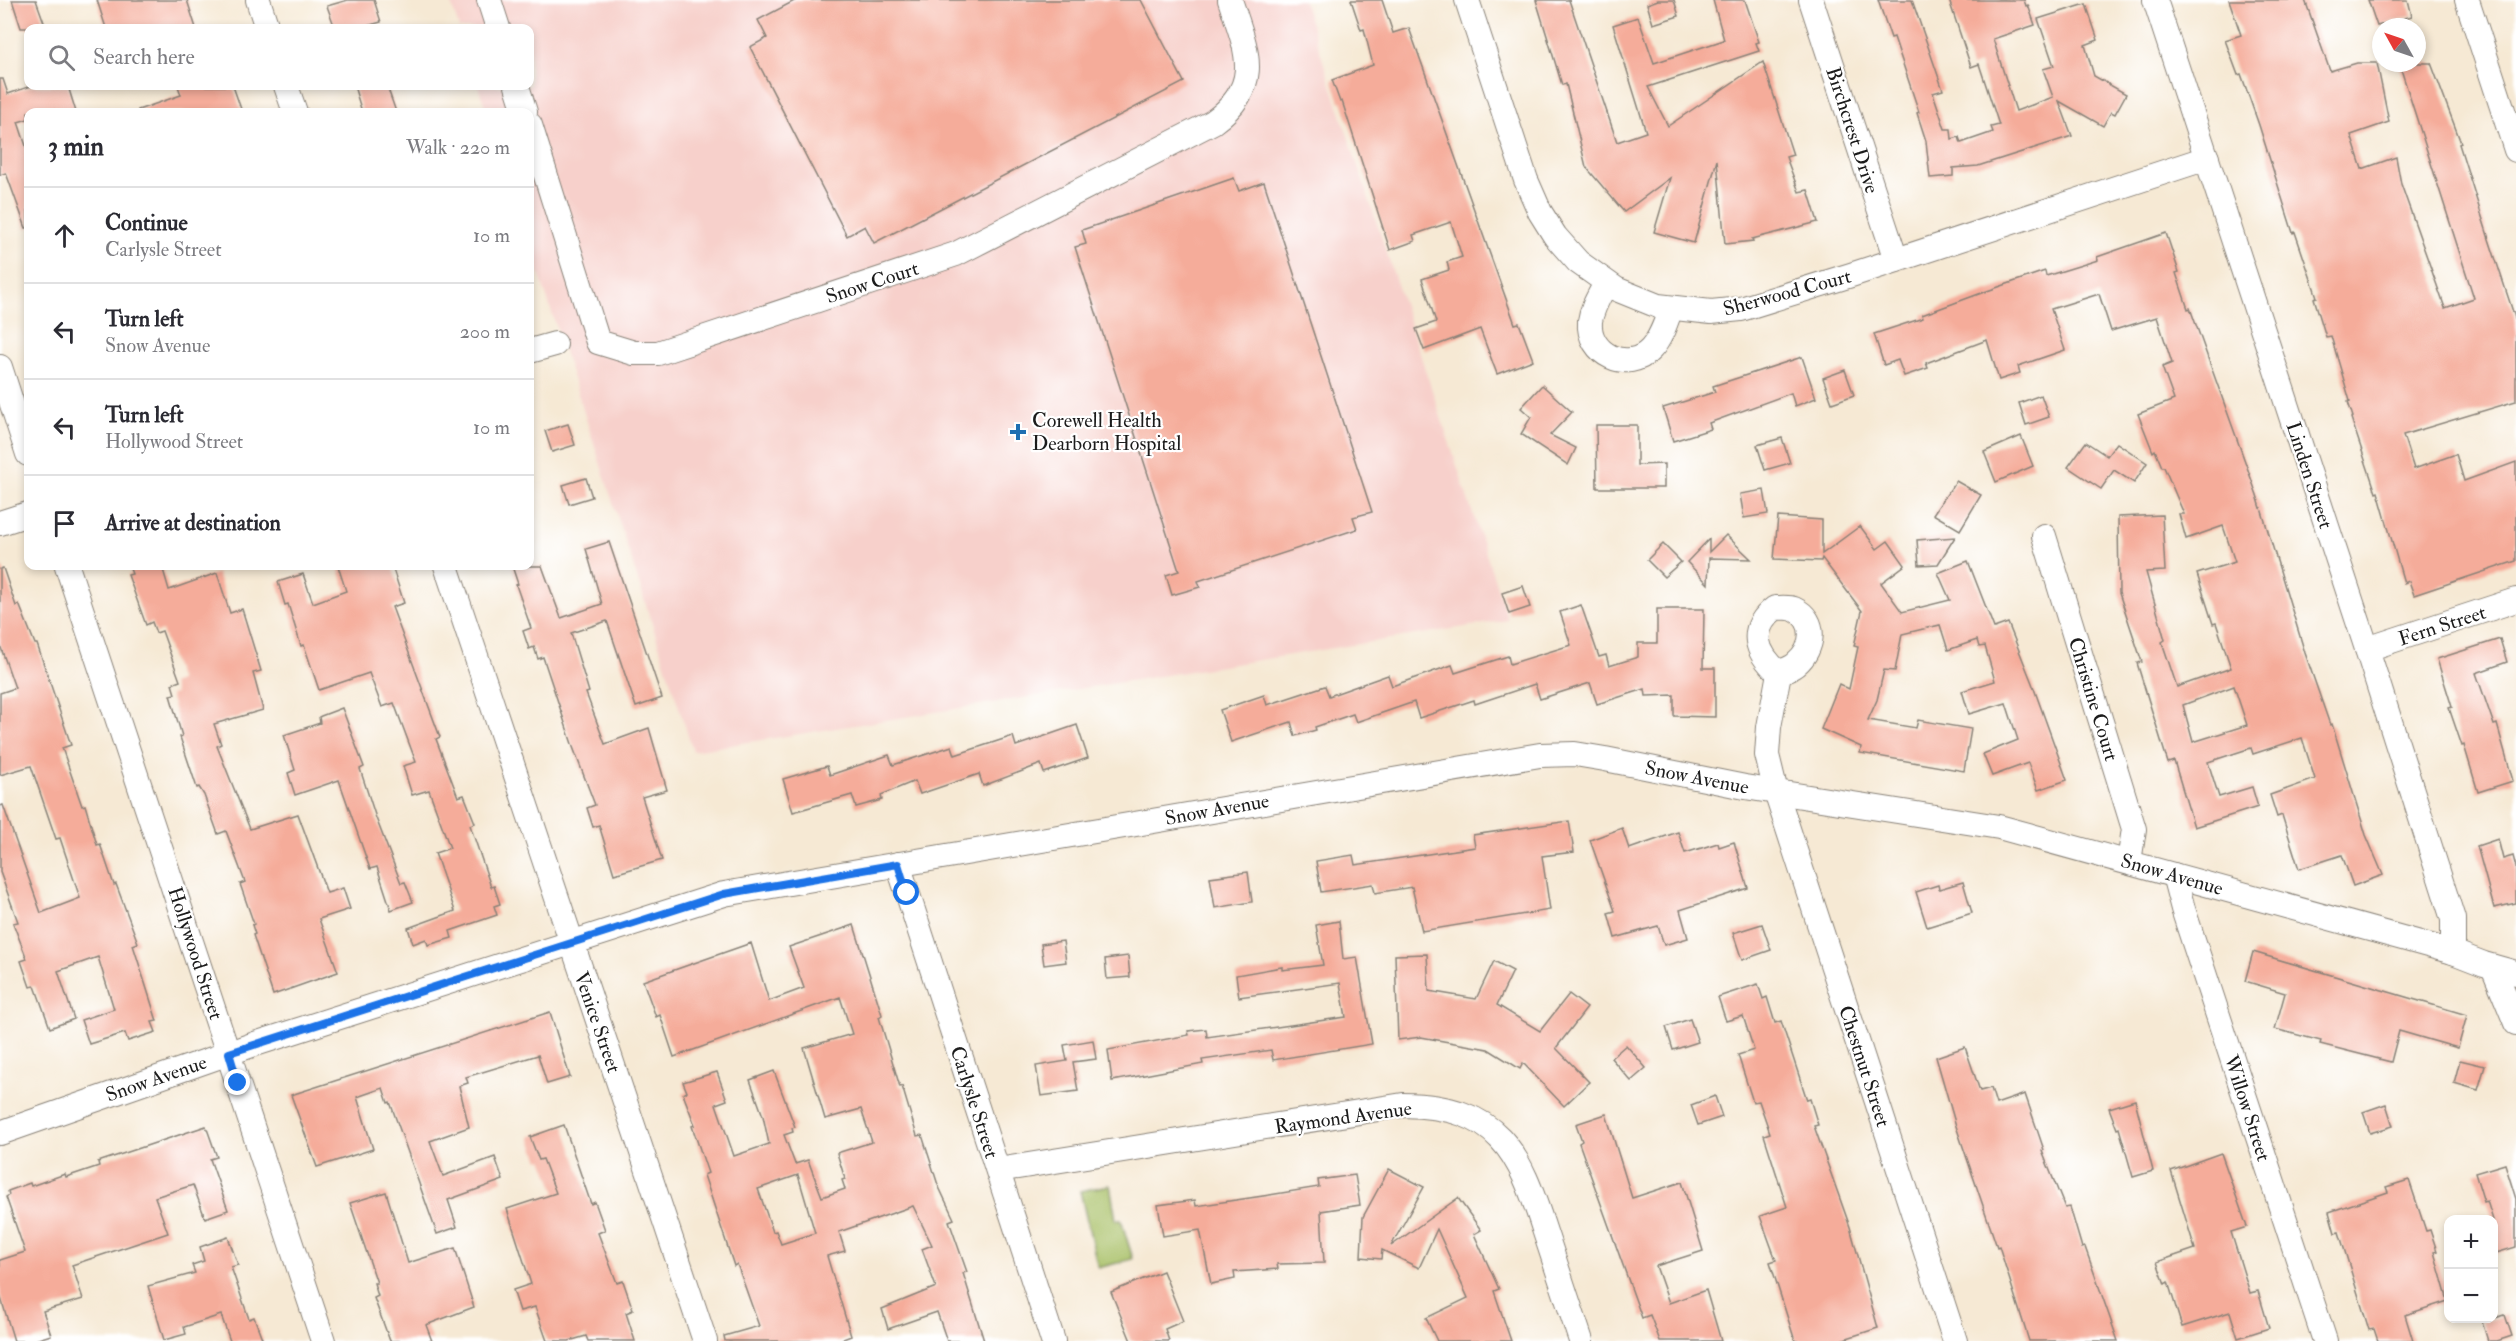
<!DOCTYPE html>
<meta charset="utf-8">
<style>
body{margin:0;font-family:"IM FELL Double Pica",serif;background:#f7f7f7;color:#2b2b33}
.controls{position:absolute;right:18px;bottom:18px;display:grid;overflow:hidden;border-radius:12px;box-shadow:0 3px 9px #0003}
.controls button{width:54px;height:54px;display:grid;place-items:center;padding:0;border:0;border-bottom:2px solid #e1e1e2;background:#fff;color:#2b2b33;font:30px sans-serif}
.compass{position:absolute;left:2372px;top:18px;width:54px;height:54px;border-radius:50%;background:#fff;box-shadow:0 3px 9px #0003;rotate:310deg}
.stop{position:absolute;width:18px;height:18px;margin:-14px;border:4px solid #1a73e8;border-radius:50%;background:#fff}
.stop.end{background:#1a73e8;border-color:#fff;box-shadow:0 2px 6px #0008}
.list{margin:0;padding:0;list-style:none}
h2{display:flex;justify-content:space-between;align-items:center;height:78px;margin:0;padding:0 24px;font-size:26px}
h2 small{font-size:20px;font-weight:400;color:#7c7c81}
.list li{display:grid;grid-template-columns:39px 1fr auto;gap:18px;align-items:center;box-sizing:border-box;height:96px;padding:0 24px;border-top:2px solid #e1e1e2}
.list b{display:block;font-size:22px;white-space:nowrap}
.list p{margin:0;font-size:20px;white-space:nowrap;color:#7c7c81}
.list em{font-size:20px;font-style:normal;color:#7c7c81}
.icon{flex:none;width:33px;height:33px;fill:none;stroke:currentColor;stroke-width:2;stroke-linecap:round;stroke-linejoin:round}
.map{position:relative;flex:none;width:2516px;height:1341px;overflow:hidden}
.search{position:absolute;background:#fff;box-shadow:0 3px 9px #0003;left:24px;top:24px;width:510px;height:66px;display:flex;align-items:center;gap:15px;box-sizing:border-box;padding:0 21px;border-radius:12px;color:#7c7c81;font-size:22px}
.panel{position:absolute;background:#fff;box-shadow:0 3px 9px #0003;left:24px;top:108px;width:510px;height:462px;border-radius:12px}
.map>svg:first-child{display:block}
</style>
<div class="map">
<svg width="2516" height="1341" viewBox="0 0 2516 1341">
<rect width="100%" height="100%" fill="#fff"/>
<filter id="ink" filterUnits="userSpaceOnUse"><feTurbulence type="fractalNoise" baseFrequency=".0167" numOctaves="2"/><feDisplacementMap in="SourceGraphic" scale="12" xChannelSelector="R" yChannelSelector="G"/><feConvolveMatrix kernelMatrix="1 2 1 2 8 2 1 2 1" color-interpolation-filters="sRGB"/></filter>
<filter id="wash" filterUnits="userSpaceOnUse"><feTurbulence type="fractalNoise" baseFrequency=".008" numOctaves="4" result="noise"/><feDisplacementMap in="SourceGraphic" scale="24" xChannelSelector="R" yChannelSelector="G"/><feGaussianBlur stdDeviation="1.35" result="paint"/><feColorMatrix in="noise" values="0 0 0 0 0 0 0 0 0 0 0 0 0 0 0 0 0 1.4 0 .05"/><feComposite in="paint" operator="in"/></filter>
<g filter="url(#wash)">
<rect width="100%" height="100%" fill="#f6e9d4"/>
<path fill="#f7d0cb" d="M450 0H1303L1508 620 693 751 530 245V112H487L478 86H530V28H459Z"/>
<path fill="#a7bf65" stroke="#626e40" stroke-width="1.5" d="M1110 1185 1116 1220H1121L1133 1259 1098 1268 1080 1191Z"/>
<g id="blocks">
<g fill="#f5ac9a" fill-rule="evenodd">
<path d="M12 0H36L46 28H21Z"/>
<path d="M97 0H187L196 28H106Z"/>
<path d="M348 0H374L381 22 360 28H335L327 6Z"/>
<path d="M796 0H1141L1184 82 874 243 865 226 847 236 750 47 767 38 758 20Z"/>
<path d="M1351 0H1382L1393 33 1409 28 1515 324 1519 323 1533 360 1497 374 1480 329 1424 350 1416 329 1436 322 1422 279 1449 270 1447 262 1462 257 1451 222 1413 235 1415 241 1390 250 1342 101 1340 102 1332 80 1373 65 1364 29 1361 30Z"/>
<path d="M1536 0H1569L1617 142 1646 132 1613 25 1638 17 1654 63 1724 40 1713 0H1745L1759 42 1756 43 1759 51 1648 87 1668 126 1763 62 1793 155 1786 157 1799 192 1808 190 1818 222 1752 239 1753 241 1725 244 1717 160 1694 243 1654 232 1670 178 1624 212 1586 167 1566 84 1562 85Z"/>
<path d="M1658 0H1674L1679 16 1653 24 1647 4Z"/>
<path d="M1878 0H1912L1943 90 1933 93 1945 129H1951L1952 139 1959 137 1961 143 1993 132 1991 127 1999 125 1979 64 1971 67 1949 0H2024L2026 6 2028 5 2035 25 1993 39 2016 111 2053 97 2043 69 2054 66 2038 19 2086 4 2098 40 2085 45 2094 76 2126 94 2115 114 2111 112 2103 126 2059 101 2072 136 1978 166 1953 168V176L1930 178 1926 141 1917 113 1919 112 1894 37 1891 38Z"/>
<path d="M2229 0H2305L2330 71 2357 63H2377L2389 122 2351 135 2362 169 2396 157 2401 184 2445 308 2474 298 2399 63H2431L2461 143 2459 144 2489 239 2516 321V401L2403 435 2414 469 2456 454 2464 481 2516 462V561L2414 595 2409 581 2404 583 2378 492 2376 493 2351 418 2353 417 2348 402 2350 401 2331 336 2326 337 2314 298 2317 297 2295 232 2293 233 2259 125 2241 74 2238 75 2225 40 2241 35Z"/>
<path d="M2368 0H2408L2412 16 2377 26Z"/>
<path d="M0 79H3L8 94 31 86H68L76 112H28V119L18 122 28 152V228H26L6 173 0 175Z"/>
<path d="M178 86H233L242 112H139L138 110 181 95Z"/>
<path d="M354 86H387L396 112H362Z"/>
<path d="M1234 178 1239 191 1264 182 1372 512 1353 517 1357 529 1198 581 1200 587 1172 595 1166 575 1179 571 1075 247 1086 244 1082 230Z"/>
<path d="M2166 233 2179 272 2176 273 2188 309 2190 308 2257 495 2305 653 2330 725 2332 724 2366 835 2383 875 2353 886 2342 855 2299 869 2282 815 2277 817 2270 795 2315 779 2302 738 2253 754 2251 748 2208 762 2219 797 2252 787 2258 807 2194 827 2174 761 2168 763 2137 663 2142 662 2119 593 2118 517 2162 515 2165 571 2146 572 2165 640 2162 642 2177 687 2231 668 2216 623 2213 624 2197 574 2235 562 2223 526 2186 539 2179 514H2184L2164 467H2162L2155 450 2153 452 2138 414 2174 400 2162 367 2172 363 2157 317 2111 331 2099 294 2051 309 2065 350 2018 366 2020 373 1999 380 1987 340 1926 363 1928 368 1904 376 1898 360 1884 365 1874 334 1923 318 1922 315 1987 291 2045 271 2046 276 2098 260 2097 257ZM2234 686 2247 725 2193 742 2183 705Z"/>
<path d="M1802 357 1816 398 1795 406 1791 393 1709 423 1711 429 1673 441 1663 408 1715 392 1713 386Z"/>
<path d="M1845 370 1854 395 1832 403 1823 378Z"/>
<path d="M1542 385 1572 412 1550 435 1576 448 1568 465 1521 434 1531 417 1521 408Z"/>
<path d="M2041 395 2049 417 2026 425 2019 403Z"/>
<path d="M568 424 575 445 552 452 545 431Z"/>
<path d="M1596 425H1637V465L1664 464V488H1597Z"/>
<path d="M2021 436 2033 466 1996 482 1984 452Z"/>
<path d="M1782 438 1790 463 1765 470 1757 445Z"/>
<path d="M2086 442 2107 456 2117 443 2147 463 2134 483 2114 470 2101 489 2068 467Z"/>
<path d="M586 478 592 497 569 504 563 485Z"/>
<path d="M1956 481 1981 495 1960 530 1933 514Z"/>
<path d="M1764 490 1768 514 1744 518 1740 494Z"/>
<path d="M1778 517 1822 520V554L1860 526 1877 549 1888 541 1905 565 1881 583 1902 612 1950 600 1938 573 1968 561 1994 628 2008 623 2032 683 2067 780 2038 790 2028 763 1992 776 1983 754 2018 740 2006 703 1969 714 1962 691 1995 681 1985 646 1979 647 1977 640 1948 650 1940 625 1902 634 1895 671 1884 670 1877 700 1868 720 1916 728 1918 720 1971 729 1964 771 1860 753 1861 747 1821 729 1839 684 1849 689 1858 647 1854 646 1862 611 1822 558 1821 561 1774 559Z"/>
<path d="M1726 535 1751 559 1709 558 1708 584 1687 562 1709 539V552Z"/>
<path d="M1955 537 1938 564 1919 565 1917 540Z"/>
<path d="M609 542 662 698 636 707 607 621 571 633 589 692 586 693 605 744 649 728 667 790 642 797 662 860 614 874 599 825 593 827 587 808 595 805 573 747 543 657 538 659 534 647 529 649 523 631 531 628 516 585 518 584 512 566H542L561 618 602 604 586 549Z"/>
<path d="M1663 544 1681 562 1664 577 1647 560Z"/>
<path d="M129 566H162L169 590 217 573 230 613 242 609 261 671 253 673 263 710 214 724 221 744 217 746 250 829 298 814 327 893 343 888 350 909 319 919 338 972 273 995 253 935 255 934 252 925 254 924 240 884 245 882 226 831 218 834 204 795 199 787 197 788 180 737 182 736 170 695 175 694 172 684 180 681 162 631 156 633 152 622 146 625 128 575 132 574Z"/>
<path d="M338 566H392L404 603 392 607 440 737 436 739 458 797 464 795 475 823 470 825 491 887 494 886 500 904 494 906 497 915 450 931 452 938 428 945 426 939 413 944 408 928 455 911 435 853 450 848 429 790 412 795 403 766 416 762 394 703 382 707 369 673 319 690 304 645 301 646 288 604 285 605 278 582 303 574 313 603 346 591Z"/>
<path d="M3 568 16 606 19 604 35 644H37L71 745 62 748 82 806 85 805 97 845 100 844 114 885 116 884 138 943 133 945 157 1021 152 1022 156 1032 128 1041 125 1033 89 1044 81 1020 114 1009 98 957 58 971 74 1019 50 1028 35 986 30 987 21 961 27 959 13 923 18 922 0 872V806L3 805 41 913 80 898 60 838 56 839 31 766 0 775V693L15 688 0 645V569Z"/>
<path d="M1523 586 1530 607 1509 614 1502 593Z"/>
<path d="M1581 605 1599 657 1606 655 1609 666 1638 657V643H1657V609H1704L1703 668H1715V717L1674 716V695L1646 696 1645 689 1597 704 1590 683 1540 699 1535 684 1475 704 1474 700 1419 718 1414 702 1356 722 1353 714 1315 727 1316 730 1295 736 1291 722 1231 742 1220 710 1264 695 1267 705 1325 686 1329 696 1388 675 1392 686 1452 665 1455 673 1508 656 1510 664 1571 645 1560 612Z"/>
<path d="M2500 639 2507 662 2476 673 2494 725 2497 724 2513 781 2478 792 2464 745 2462 746 2449 708 2452 707 2437 659Z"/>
<path d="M342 708 364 767 360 769 376 818 401 883 405 882 413 902 391 910 377 867 370 869 339 780 295 795 288 773 295 770 284 735 320 723 319 717 321 716Z"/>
<path d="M1077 725 1088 758 1044 773 1041 764 983 786 979 774 920 794 915 781 881 795 882 800 856 807 852 795 793 812 783 779 827 766 830 775 889 755 893 765 952 746 955 755 1013 736 1016 746Z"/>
<path d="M1569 821 1574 852 1542 856 1550 910 1422 931 1412 887 1375 893 1373 884 1321 892 1316 861 1353 855 1355 865 1475 847 1473 835Z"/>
<path d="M1622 828 1629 849 1678 832 1685 853 1718 843 1719 847 1734 842 1748 888 1680 910 1688 938 1664 945 1658 926 1615 938 1608 913 1615 911 1590 840Z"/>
<path d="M2498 839 2503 859 2513 856 2516 867V903L2494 908 2477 846Z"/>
<path d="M1248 872 1252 902 1215 908 1210 877Z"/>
<path d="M1963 882 1972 913 1927 927 1916 892 1938 885 1939 889Z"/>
<path d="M1339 921 1343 959 1357 957 1372 1044 1273 1060 1271 1050 1202 1060 1203 1064 1112 1081 1108 1050 1189 1035 1188 1031 1206 1029 1207 1037 1346 1017 1340 983 1239 997 1236 975 1282 967V970L1323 965 1316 925Z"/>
<path d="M1762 924 1771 950 1742 960 1733 933Z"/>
<path d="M854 925 882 1015 879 1017 900 1087 902 1086 917 1136 922 1135 938 1185 954 1219 949 1221 967 1272 963 1273 984 1341H947L937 1312 888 1329 882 1309 936 1287 922 1249 932 1245 913 1206 839 1232 845 1251 827 1256 851 1336 838 1341H725L724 1336 759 1326 737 1264 734 1266 704 1175 708 1173 692 1126 695 1125 683 1094 687 1092 683 1082 717 1072 727 1100 716 1104 734 1156 769 1144 763 1116 750 1080 774 1071 795 1127 792 1128 793 1132 784 1135 795 1164 808 1160 822 1197 845 1189 842 1180 845 1179 837 1153 872 1142 861 1109 825 1119 804 1048 852 1034 840 997 674 1057 660 1015 656 1017 643 981 751 943 769 1001 804 988 789 947ZM798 1175 815 1233 781 1244 776 1231 773 1232 758 1189Z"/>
<path d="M1063 941 1066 962 1044 965 1041 944Z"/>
<path d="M2253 952 2467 1015 2458 1048 2399 1031 2391 1062 2320 1044 2321 1041 2275 1029 2285 993 2245 981Z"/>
<path d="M1427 954 1429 991 1476 999 1494 961 1513 971 1497 1005 1540 1031 1569 994 1587 1008 1556 1048 1589 1082 1564 1106 1523 1063 1520 1069 1488 1049 1421 1037 1398 1040 1395 955Z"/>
<path d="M1128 956 1130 977 1107 979 1105 959Z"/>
<path d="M1758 984 1763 999 1767 997 1775 1023 1781 1021 1807 1100 1810 1099 1818 1125 1814 1126 1850 1227 1878 1328 1838 1341H1795L1770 1262 1776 1260 1760 1216 1787 1207 1764 1135 1770 1133 1759 1101 1753 1102 1738 1055 1754 1050 1743 1016 1726 1021 1718 997Z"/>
<path d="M550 1012 570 1077 547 1084 538 1055 466 1077 468 1083 459 1086 469 1127 430 1141 443 1176 495 1157 503 1180 448 1200 457 1227 437 1234 390 1102 388 1103 383 1088 357 1097 373 1149 317 1167 291 1095Z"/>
<path d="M1690 1019 1698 1042 1673 1050 1666 1027Z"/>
<path d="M1093 1040 1096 1059 1073 1062 1078 1091 1041 1096 1036 1066 1067 1061 1064 1045Z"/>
<path d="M1626 1045 1646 1068 1631 1081 1611 1058Z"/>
<path d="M1965 1047 1980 1091 1991 1088 1996 1104 2025 1094 2044 1150 2042 1151 2065 1208 2070 1207 2082 1248 2085 1247 2118 1341H2029L1999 1246 1997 1247 1956 1126 1936 1057Z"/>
<path d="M2460 1060 2485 1066 2478 1090 2454 1083Z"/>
<path d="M1715 1096 1722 1117 1698 1125 1691 1105Z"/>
<path d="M2135 1100 2153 1171 2133 1177 2119 1128 2117 1129 2109 1108Z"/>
<path d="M2386 1104 2393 1126 2370 1133 2363 1112Z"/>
<path d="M1606 1114 1632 1198 1682 1182 1703 1251 1656 1266 1669 1303 1706 1290 1721 1341H1660L1650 1315 1642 1318 1579 1143 1582 1141 1576 1124Z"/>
<path d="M564 1125 591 1204 595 1202 605 1230 598 1233 617 1283 623 1281 633 1310 626 1313 635 1341H588L586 1336 569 1341H547L535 1307 520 1311 513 1290 531 1284 507 1209 556 1193 543 1159 539 1160 530 1137Z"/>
<path d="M206 1126 217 1157 210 1159 228 1210 205 1218 193 1185 155 1197 168 1233 72 1265 83 1299 43 1311 51 1335 32 1341H14L0 1295V1260L25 1252 6 1197 9 1195 8 1191 30 1183 31 1186 65 1174 66 1177 99 1166 98 1162Z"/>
<path d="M2221 1153 2247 1227 2231 1232 2250 1293 2258 1291 2269 1328 2238 1338 2230 1312 2182 1327 2168 1282 2165 1284 2157 1262 2195 1249 2171 1171Z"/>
<path d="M2505 1164 2516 1199V1247L2493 1254V1220L2487 1201 2484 1202 2475 1173Z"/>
<path d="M1389 1169 1424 1187 1391 1246 1458 1198 1481 1230 1474 1234 1499 1289 1494 1291 1511 1341H1437L1426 1318 1468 1298 1437 1229 1419 1268 1382 1250 1381 1259 1361 1257 1363 1217Z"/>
<path d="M1355 1175 1360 1205 1321 1211 1324 1263 1277 1264 1278 1269 1234 1272 1235 1279 1211 1284 1200 1230 1163 1236 1158 1205 1195 1200 1196 1206 1263 1196 1319 1187 1318 1180Z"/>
<path d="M2409 1180 2426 1231 2430 1230 2437 1251 2434 1252 2448 1301 2405 1315 2413 1341H2378L2374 1329 2369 1330 2339 1232 2335 1233 2329 1212 2388 1192 2386 1187Z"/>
<path d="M386 1192 408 1263 455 1248 474 1307 426 1325 432 1341H390L374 1298 378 1296 374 1283H377L350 1203Z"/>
<path d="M228 1237 238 1265 231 1267 249 1319 254 1317 263 1341H230L221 1315 184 1327 186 1334 164 1340 148 1286 195 1273 192 1265 204 1261 200 1247Z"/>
<path d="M1163 1271 1183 1321 1165 1329 1169 1341H1131L1111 1292Z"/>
<path d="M2505 1315 2512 1336 2497 1341H2488L2482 1322Z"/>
</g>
</g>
</g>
<g filter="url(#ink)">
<use href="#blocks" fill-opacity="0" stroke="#898278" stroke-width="1.5"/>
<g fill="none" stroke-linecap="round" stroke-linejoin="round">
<defs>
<g id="street">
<path d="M258 0 267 28"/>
<path d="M489 0 498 28"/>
<path d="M1467 0 1526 180 1540 212 1555 236 1578 262 1616 289 1658 306 1711 312 1741 309 1851 275 2207 158"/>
<path d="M1811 0 1896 260"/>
<path d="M2155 0 2367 649 2453 919V952"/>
<path d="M2467 0 2516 150"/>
<path d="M286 86 295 112"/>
<path d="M517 86 525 112"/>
<path d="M530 125 598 342 634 353H658L956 254 1213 122C1264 85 1247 51 1230 0"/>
<path d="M1606 283C1600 295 1592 307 1590 321 1587 354 1628 374 1651 349 1661 338 1666 322 1671 308"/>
<path d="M530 351 555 344"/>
<path d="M0 367 28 454"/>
<path d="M0 523 28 514"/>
<path d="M2044 536 2134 829 2129 862"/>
<path d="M67 566 323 1341"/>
<path d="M446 566 705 1341"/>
<path d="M1775 608C1781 608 1789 607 1794 609 1818 620 1814 649 1796 664 1792 668 1784 670 1779 673 1755 652 1748 629 1775 608Z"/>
<path d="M2367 649 2516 600"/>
<path d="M1779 673 1769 727 1767 755 1776 792 1955 1341"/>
<path d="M898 864 1053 1341"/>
<path d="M2174 875 2183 909 2325 1341"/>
<path d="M2493 967 2516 1023"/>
<path d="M0 1133 255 1044 724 894 1540 755 1575 754 1605 759 1745 787 1999 827 2453 952 2484 964 2516 973"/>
<path d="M998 1170 1403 1105C1499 1106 1519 1151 1545 1232 1557 1268 1569 1305 1581 1341"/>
</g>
</defs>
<use href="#street" stroke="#898278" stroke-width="26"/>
<use href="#street" stroke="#fff" stroke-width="24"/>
</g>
</g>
<g fill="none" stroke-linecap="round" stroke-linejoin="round" filter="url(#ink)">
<path stroke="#1a73e8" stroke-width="8" d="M238 1083 229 1053 724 894 898 864 907 893"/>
</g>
<path fill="#1f6fb2" stroke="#fff" stroke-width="2" d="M1015 423h6v6h6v6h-6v6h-6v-6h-6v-6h6z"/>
<g text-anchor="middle" stroke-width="4.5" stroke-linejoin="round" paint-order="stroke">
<g font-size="20" fill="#1c1c1c" stroke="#fff">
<text transform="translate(1853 130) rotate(72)" y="7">Birchcrest Drive</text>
<text transform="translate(872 282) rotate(-18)" y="7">Snow Court</text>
<text transform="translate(1787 292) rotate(-15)" y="7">Sherwood Court</text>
<text transform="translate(2310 475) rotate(72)" y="7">Linden Street</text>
<text transform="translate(2442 625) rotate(-18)" y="7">Fern Street</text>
<text transform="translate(2094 699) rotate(73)" y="7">Christine Court</text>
<text transform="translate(1697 777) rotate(11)" y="7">Snow Avenue</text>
<text transform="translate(1217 809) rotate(-10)" y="7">Snow Avenue</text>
<text transform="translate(2172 874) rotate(16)" y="7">Snow Avenue</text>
<text transform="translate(196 953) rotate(72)" y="7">Hollywood Street</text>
<text transform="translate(598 1022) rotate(71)" y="7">Venice Street</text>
<text transform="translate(1865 1066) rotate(72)" y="7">Chestnut Street</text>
<text transform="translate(156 1078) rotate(-19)" y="7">Snow Avenue</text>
<text transform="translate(975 1102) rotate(72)" y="7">Carlysle Street</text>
<text transform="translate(2248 1108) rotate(72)" y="7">Willow Street</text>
<text transform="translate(1343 1117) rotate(-8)" y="7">Raymond Avenue</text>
</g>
<g font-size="20" fill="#1c1c1c" stroke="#fff" text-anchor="start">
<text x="1032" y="427">Corewell Health<tspan x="1032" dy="23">Dearborn Hospital</tspan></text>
</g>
</g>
</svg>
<div class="controls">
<button>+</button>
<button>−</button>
</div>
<svg class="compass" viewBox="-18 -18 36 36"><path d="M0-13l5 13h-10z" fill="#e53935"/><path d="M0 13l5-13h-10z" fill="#7c7c81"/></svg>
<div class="stop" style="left:907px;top:893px"></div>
<div class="stop end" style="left:238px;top:1083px"></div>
<div class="search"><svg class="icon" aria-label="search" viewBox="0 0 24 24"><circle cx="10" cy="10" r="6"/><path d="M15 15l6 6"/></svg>Search here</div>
<section class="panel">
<h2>3 min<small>Walk · 220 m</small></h2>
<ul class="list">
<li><svg class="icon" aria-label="ahead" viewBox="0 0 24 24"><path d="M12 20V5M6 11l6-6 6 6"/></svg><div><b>Continue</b><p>Carlysle Street</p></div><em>10 m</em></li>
<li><svg class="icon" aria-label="left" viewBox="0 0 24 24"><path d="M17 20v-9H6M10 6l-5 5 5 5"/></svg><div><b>Turn left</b><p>Snow Avenue</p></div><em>200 m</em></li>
<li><svg class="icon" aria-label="left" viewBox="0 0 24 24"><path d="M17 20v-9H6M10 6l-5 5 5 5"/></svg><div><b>Turn left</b><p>Hollywood Street</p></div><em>10 m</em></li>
<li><svg class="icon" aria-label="arrive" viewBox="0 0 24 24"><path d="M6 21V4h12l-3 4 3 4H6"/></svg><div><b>Arrive at destination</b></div></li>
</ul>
</section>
</div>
